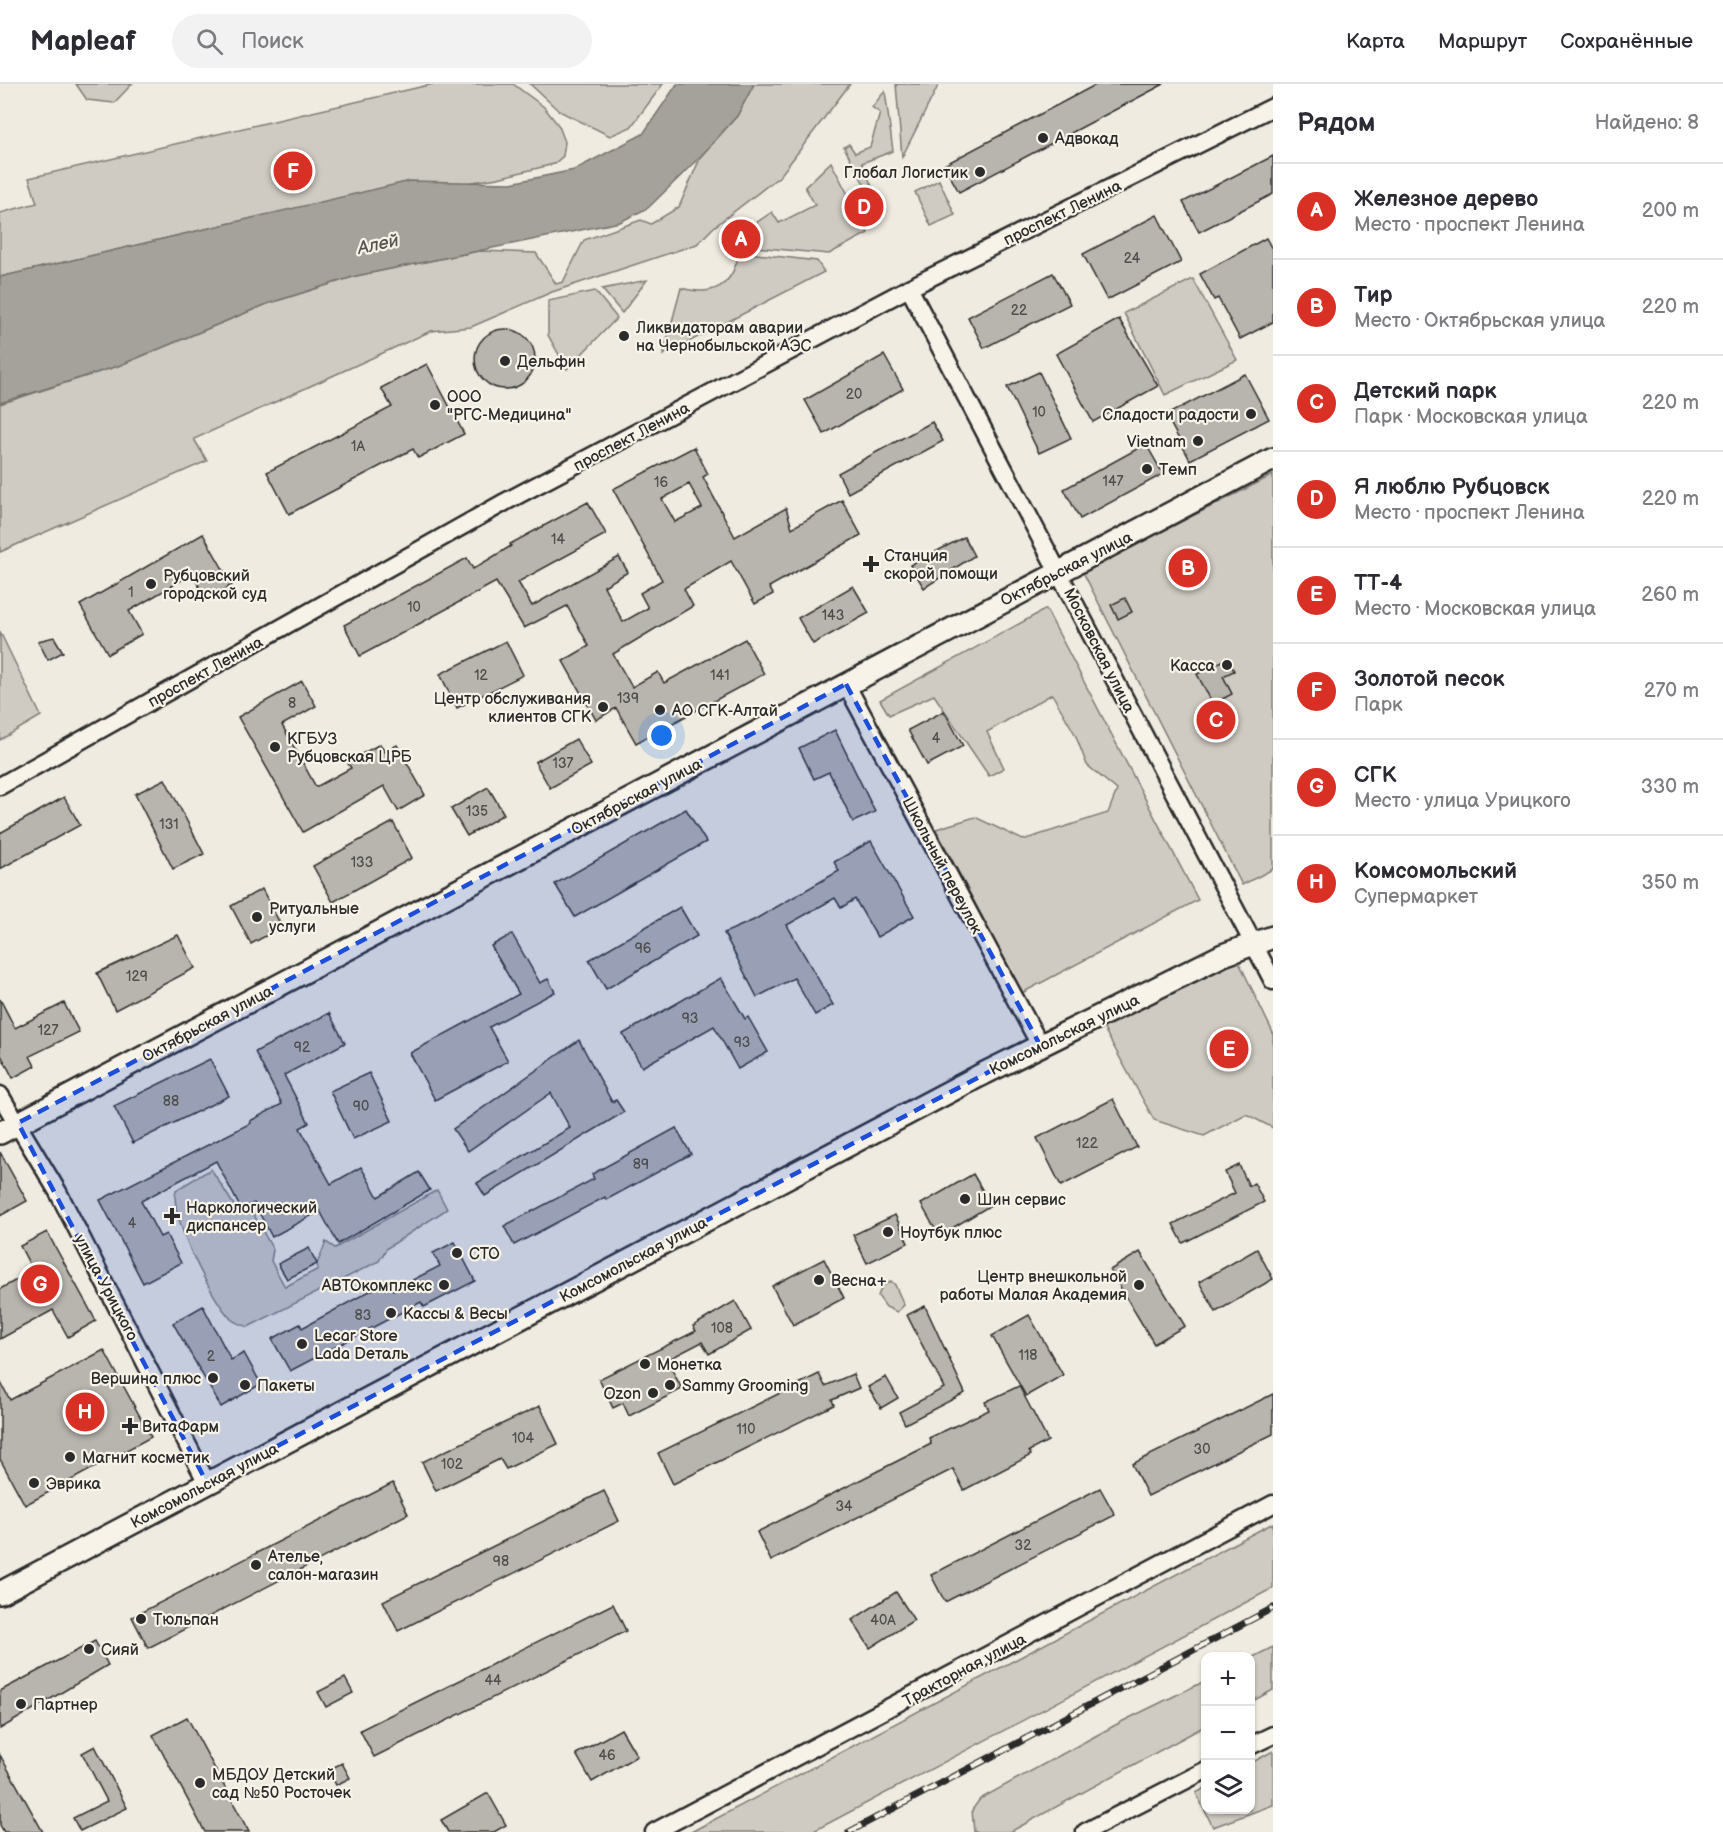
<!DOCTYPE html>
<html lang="ru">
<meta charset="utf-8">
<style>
body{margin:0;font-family:"Balsamiq Sans",sans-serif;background:#f2f2f3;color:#2b2b33}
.controls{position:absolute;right:18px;bottom:18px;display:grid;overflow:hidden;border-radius:12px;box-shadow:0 2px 4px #0004}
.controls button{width:54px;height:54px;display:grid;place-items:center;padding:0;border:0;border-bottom:2px solid #e1e1e2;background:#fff;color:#2b2b33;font:30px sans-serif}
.you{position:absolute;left:662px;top:652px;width:21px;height:21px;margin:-15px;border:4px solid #fff;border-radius:50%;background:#1a73e8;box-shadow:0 0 0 9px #1a73e833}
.badge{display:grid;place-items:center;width:39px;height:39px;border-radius:50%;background:#d93025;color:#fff;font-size:20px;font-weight:700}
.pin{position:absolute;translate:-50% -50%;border:3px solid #fff;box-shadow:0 2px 6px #0006}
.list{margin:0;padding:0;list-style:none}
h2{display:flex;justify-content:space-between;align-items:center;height:78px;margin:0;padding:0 24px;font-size:26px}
h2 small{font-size:20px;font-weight:400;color:#7c7c81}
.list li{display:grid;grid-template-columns:39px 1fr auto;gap:18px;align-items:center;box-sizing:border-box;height:96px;padding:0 24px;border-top:2px solid #e1e1e2}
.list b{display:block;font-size:22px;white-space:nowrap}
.list p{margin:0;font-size:20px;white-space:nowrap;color:#7c7c81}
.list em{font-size:20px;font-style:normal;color:#7c7c81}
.icon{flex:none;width:33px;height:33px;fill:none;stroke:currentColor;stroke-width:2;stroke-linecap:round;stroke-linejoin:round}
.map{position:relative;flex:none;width:1273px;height:1748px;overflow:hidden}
header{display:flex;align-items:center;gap:36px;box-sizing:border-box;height:84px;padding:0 30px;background:#fff;border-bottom:2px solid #e1e1e2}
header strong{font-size:28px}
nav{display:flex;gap:33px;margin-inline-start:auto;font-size:21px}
.search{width:420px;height:54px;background:#f2f2f3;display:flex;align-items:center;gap:15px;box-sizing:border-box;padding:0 21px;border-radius:33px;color:#7c7c81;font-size:22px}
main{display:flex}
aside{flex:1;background:#fff}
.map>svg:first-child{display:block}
</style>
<header>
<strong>Mapleaf</strong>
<div class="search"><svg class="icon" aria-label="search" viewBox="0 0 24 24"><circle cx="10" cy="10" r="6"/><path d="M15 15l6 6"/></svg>Поиск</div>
<nav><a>Карта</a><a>Маршрут</a><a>Сохранённые</a></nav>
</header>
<main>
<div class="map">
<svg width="1273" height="1748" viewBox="0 0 1273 1748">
<rect width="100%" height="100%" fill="#efebe0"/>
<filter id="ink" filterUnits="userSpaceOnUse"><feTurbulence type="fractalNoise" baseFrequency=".0167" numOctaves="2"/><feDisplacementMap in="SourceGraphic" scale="12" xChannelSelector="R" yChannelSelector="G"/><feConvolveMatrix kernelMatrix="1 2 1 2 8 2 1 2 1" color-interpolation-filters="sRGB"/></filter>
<g filter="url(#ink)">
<g fill="#cfcbc2" stroke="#7d7b76" stroke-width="1.5">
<path d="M76 0H132L114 19 87 16Z"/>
<path d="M433 0H513L544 23 559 42 565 58 563 72 554 80 498 94 270 130 0 193V129L37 119 29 94Z"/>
<path d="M530 0H663L631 43 610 52 559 27Z"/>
<path d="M754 0H850L780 92 714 143 697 160 552 208 471 243 431 247 194 355 207 377 0 468V320L118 282 267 220 356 192 479 167 536 169 556 200 563 198 584 156 641 136 651 140 679 123 701 72 737 32Z"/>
<path d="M896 0H939L902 73Z"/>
<path d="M885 7 893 67 862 79 873 105 868 107 844 63 849 60 855 69 870 63 880 29 872 23Z"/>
<path d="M831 78 868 149 829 170 725 160 772 128 779 139 815 121 805 103Z"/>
<path d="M939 96 955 131 931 142 915 108Z"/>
<path d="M739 168 817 177 824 188 663 271 681 204C714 213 733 202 739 168Z"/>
<path d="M1193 195 1237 276 1165 311 1124 229Z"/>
<path d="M647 196 622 229 602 205Z"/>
<path d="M595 207 617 234 567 285 548 251V217Z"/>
<path d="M1273 391V785L1242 801 1083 488Z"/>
<path d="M1046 525 1198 816 1022 909 936 745 975 733 1023 756 1108 729 1117 706 1087 681 1075 650 1052 610 987 648 1004 684 989 692 934 611 889 631 880 616Z"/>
<path d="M0 548 41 632 0 656Z"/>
<path d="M1237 874 1273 949V1044L1246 1030 1204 1052 1154 1036 1103 943Z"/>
<path d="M211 1085 237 1126 253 1129 273 1166 271 1177 285 1203 318 1185 317 1180 326 1158 335 1164 437 1106 447 1125 387 1164 379 1177 248 1243C243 1241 235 1239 231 1235 212 1216 169 1132 176 1106Z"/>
<path d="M891 1197 895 1201 904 1221 897 1228 886 1223 878 1212 882 1202Z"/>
<path d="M1273 1439V1504L812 1748H691Z"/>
<path d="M1273 1563V1606L1251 1618V1574Z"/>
<path d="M1205 1597V1642L1010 1748H974L972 1726 980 1715 1121 1638Z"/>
<path d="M1273 1667V1721L1213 1743 1196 1709 1205 1704 1206 1726H1250L1251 1679Z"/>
</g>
<path fill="#a4a29a" stroke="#74726e" stroke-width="1.5" d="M677 0H754L737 32 701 72 648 124 620 138 356 192 267 220 118 282 0 319V193L410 97 511 99 574 86 643 50Z"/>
<g fill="#b8b5ae" stroke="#2b2b2b" stroke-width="1.5" fill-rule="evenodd">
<path d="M1097 0H1164L959 108 944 81Z"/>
<path d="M1273 72V110L1199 148 1183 118Z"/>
<path d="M1157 131 1181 178 1107 216 1083 170Z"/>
<path d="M1266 154 1273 167V238L1240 255 1218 214 1214 216 1200 190Z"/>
<path d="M1053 189 1070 220 984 264 968 233Z"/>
<path d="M1119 235 1158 302 1093 338 1056 270Z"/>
<circle cx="505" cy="275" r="30"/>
<path d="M884 271 903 305 824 350 805 316Z"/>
<path d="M427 280 464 350 418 374 413 365 289 430 267 388 392 323 381 304Z"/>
<path d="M1039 288 1071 354 1039 369 1007 303Z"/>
<path d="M1245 290 1269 335 1190 376 1166 331Z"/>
<path d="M932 338 943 357 848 409 838 389Z"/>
<path d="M1146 360 1163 390 1080 435 1064 405Z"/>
<path d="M694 363 708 390 703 393 735 453 786 424 792 444 842 416 861 451 769 503 773 510 755 520 731 477 684 505 693 522 613 570 632 603 658 588 664 599 745 555 764 590 636 659 616 624 596 636 563 577 589 562 567 522 524 544 496 498 360 572 344 541 467 474 473 485 511 462 510 460 588 418 606 450 518 498 532 522 619 473 628 488 604 502 623 538 648 524 640 509 662 496 613 405ZM689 400 702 424 675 438 662 415Z"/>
<path d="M203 450 232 501 207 516 192 490 129 527 142 550 108 570 80 521Z"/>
<path d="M964 453 974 472 924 504 910 481Z"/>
<path d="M1190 471 1201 491 1186 498 1176 478Z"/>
<path d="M853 502 869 529 813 560 798 534Z"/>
<path d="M1125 514 1132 528 1118 535 1111 521Z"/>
<path d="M54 553 63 568 48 576 38 557Z"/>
<path d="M506 557 523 591 457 624 440 590Z"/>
<path d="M1228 574 1234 587 1223 592 1232 610 1213 620 1197 590Z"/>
<path d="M302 597 316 622 282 641 316 703 351 684 347 678 380 660 385 668 397 661 425 711 398 727 384 702 303 748 238 633Z"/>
<path d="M944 627 963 662 927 681 908 646Z"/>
<path d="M835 646 875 728 853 738 829 688 814 695 799 664Z"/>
<path d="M576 655 591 681 550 704 535 678Z"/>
<path d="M165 695 204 770 173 785 135 710Z"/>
<path d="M488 703 504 730 467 752 451 725Z"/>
<path d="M64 713 80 741 0 785V749Z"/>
<path d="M686 725 706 758 575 833 555 800Z"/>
<path d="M393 738 412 774 333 818 313 782Z"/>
<path d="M871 757 914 832 877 853 855 815 841 824 835 814 787 841 833 921 815 931 794 894 757 913 724 849 754 836 839 787 834 778Z"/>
<path d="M262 805 282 843 251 860 231 822Z"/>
<path d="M680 823 697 852 606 905 589 876Z"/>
<path d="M512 850 540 899 548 895 555 908 489 943 508 977 435 1016 410 969 519 910 491 862Z"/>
<path d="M178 851 195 884 115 926 97 889Z"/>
<path d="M721 894 745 935 748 933 768 968 738 985 714 942 642 983 623 950Z"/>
<path d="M0 915 15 944 64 919 79 948 30 972 35 982 13 994 0 969Z"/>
<path d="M329 929 345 959 284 991 309 1039 300 1044 331 1100 361 1083 378 1113 419 1088 430 1106 338 1160 320 1127 272 1153 254 1119 241 1125 216 1077 141 1117 160 1153 166 1150 181 1179 143 1199 100 1116 251 1039 250 1037 282 1020 255 968Z"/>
<path d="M579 956 612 1018 616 1016 624 1028 485 1112 477 1099 570 1044 551 1009 468 1067 453 1045Z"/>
<path d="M210 975 229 1012 133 1059 114 1022Z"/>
<path d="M369 989 392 1037 353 1055 330 1007Z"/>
<path d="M1113 1015 1137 1063 1061 1102 1037 1054Z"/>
<path d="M676 1044 691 1070 606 1116 605 1113 514 1161 504 1142 594 1095 592 1090Z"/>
<path d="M0 1068 27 1117 0 1132Z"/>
<path d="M1239 1081 1249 1102 1254 1099 1264 1118 1183 1159 1173 1140 1235 1109 1225 1088Z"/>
<path d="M973 1090 991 1121 939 1152 921 1120Z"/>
<path d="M895 1131 908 1159 867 1179 853 1151Z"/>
<path d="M47 1148 96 1237 68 1253 53 1226 0 1255V1205L33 1187 20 1162Z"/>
<path d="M455 1158 475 1197 424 1223 421 1218 290 1287 272 1255 300 1240 302 1244 388 1197 393 1206 440 1182 433 1169Z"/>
<path d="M309 1164 317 1180 287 1195 278 1180Z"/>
<path d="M1257 1165 1273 1195 1216 1228 1199 1198Z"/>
<path d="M1140 1168 1185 1242 1154 1260 1110 1186Z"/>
<path d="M824 1175 844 1214 793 1241 772 1202Z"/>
<path d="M735 1217 751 1246 709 1270 702 1258 667 1276 682 1305 629 1332 623 1319 613 1324 599 1295 696 1247 693 1242Z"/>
<path d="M203 1222 231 1276 244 1269 261 1300 221 1323 173 1239Z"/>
<path d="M925 1222 965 1309 905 1340 899 1328 944 1304 907 1231Z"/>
<path d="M1029 1231 1063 1291 1026 1312 992 1252Z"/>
<path d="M104 1266 151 1353 25 1421 0 1375V1297L10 1316Z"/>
<path d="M819 1290 825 1302 853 1290 859 1304 832 1316 834 1321 673 1400 658 1369Z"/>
<path d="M886 1293 898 1314 881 1324 868 1303Z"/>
<path d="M1019 1302 1048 1357 1029 1367 1031 1371 964 1406 953 1385 771 1477 757 1448 931 1360 929 1354 989 1326 985 1318Z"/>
<path d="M1273 1310V1350L1148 1412 1132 1380Z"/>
<path d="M540 1322 558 1360 506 1385 500 1375 436 1407 422 1378Z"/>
<path d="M393 1399 408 1430 148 1564 132 1533Z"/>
<path d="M1100 1404 1115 1431 945 1518 931 1491Z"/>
<path d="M604 1407 619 1437 398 1547 383 1517Z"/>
<path d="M896 1508 914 1536 870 1564 852 1536Z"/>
<path d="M613 1520 626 1547 374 1673 360 1646Z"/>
<path d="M95 1557 108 1581 0 1645V1607Z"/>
<path d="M345 1594 353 1609 326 1623 318 1608Z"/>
<path d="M187 1633 249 1748H205L153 1651Z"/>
<path d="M621 1645 637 1672 592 1698 576 1670Z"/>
<path d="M95 1662 127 1724 80 1747 73 1734 107 1717 82 1669Z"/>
<path d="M0 1671 43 1748H4L0 1741Z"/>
<path d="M342 1679 350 1694 336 1701 328 1686Z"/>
<path d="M488 1709 506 1741 494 1748H448L441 1736Z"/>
</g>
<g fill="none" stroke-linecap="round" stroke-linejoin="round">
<defs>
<g id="minor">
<path d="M909 204 1273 897"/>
<path d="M846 600 1040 961"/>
<path d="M0 702 505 418 909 204 1273 23"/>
<path d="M0 1011 58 1108 207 1399"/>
<path d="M1250 1662 1273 1651"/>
<path d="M654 1748 1273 1420"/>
<path d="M1085 1748 1206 1686"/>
</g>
<g id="major">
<path d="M0 1049 1273 375"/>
<path d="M0 1509 979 992 1223 871 1273 853"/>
</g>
</defs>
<use href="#minor" stroke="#2b2b2b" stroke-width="21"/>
<use href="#major" stroke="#2b2b2b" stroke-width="26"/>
<use href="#minor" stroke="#f7f3e8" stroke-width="16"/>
<use href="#major" stroke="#f7f3e8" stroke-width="21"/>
<defs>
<path id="rail" d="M849 1748 1273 1524"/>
</defs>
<use href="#rail" stroke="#2b2b2b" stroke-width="7"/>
<use href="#rail" stroke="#f7f3e8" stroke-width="4.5" stroke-dasharray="14" stroke-linecap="butt"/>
</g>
</g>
<path fill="#1d4ed8" fill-opacity="0.2" stroke="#1d4ed8" stroke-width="4.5" stroke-dasharray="12 8" stroke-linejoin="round" d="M846 600 1040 961 207 1399 18 1039Z"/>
<g fill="#2b2b2b" stroke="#f7f3e8" stroke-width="2">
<circle cx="1043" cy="54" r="6"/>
<circle cx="980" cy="88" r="6"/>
<circle cx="624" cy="252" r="6"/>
<circle cx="505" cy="277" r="6"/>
<circle cx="435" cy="321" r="6"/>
<circle cx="1251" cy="330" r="6"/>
<circle cx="1198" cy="357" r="6"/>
<circle cx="1147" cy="385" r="6"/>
<path d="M868 471h6v6h6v6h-6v6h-6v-6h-6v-6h6z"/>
<circle cx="151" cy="500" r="6"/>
<circle cx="1227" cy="581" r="6"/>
<circle cx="603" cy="623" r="6"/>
<circle cx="660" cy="626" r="6"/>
<circle cx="275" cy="663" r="6"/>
<circle cx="257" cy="833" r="6"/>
<circle cx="965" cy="1115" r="6"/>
<path d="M169 1123h6v6h6v6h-6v6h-6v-6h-6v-6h6z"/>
<circle cx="888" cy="1148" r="6"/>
<circle cx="457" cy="1169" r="6"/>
<circle cx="819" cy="1196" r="6"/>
<circle cx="444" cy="1201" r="6"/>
<circle cx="1139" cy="1201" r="6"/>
<circle cx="391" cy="1229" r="6"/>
<circle cx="302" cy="1260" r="6"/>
<circle cx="645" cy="1280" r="6"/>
<circle cx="213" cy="1294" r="6"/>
<circle cx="245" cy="1301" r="6"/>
<circle cx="670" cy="1301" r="6"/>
<circle cx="653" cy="1309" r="6"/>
<path d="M127 1333h6v6h6v6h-6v6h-6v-6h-6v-6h6z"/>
<circle cx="70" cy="1373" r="6"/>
<circle cx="34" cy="1399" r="6"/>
<circle cx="256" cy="1481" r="6"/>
<circle cx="141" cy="1535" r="6"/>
<circle cx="89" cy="1565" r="6"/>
<circle cx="21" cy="1620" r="6"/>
<circle cx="200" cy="1699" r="6"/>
</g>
<g text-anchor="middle" stroke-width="4.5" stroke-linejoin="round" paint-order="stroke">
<g font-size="14" fill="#4e4e4c">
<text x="1132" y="179">24</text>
<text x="1019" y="231">22</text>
<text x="854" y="315">20</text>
<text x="1039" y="333">10</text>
<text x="358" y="367">1А</text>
<text x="1113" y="402">147</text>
<text x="661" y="403">16</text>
<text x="558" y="460">14</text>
<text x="131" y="513">1</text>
<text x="414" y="528">10</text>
<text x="833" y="536">143</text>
<text x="481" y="596">12</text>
<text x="720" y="596">141</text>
<text x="628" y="619">139</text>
<text x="292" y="624">8</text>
<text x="936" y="659">4</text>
<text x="563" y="684">137</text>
<text x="477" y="732">135</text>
<text x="169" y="745">131</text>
<text x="362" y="783">133</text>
<text x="643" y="869">96</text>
<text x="137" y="897">129</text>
<text x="690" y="939">93</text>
<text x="48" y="951">127</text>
<text x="742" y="963">93</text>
<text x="302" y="968">92</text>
<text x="171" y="1022">88</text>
<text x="361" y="1027">90</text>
<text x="1087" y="1064">122</text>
<text x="641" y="1085">89</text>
<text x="132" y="1144">4</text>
<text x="363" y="1236">83</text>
<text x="722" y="1249">108</text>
<text x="1028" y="1276">118</text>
<text x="211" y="1277">2</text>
<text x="746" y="1350">110</text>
<text x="523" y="1359">104</text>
<text x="1202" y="1370">30</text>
<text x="452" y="1385">102</text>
<text x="844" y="1427">34</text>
<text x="1023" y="1466">32</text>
<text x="501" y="1482">98</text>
<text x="883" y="1541">40А</text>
<text x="493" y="1601">44</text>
<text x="607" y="1676">46</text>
</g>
<g font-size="16" fill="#2b2b2b" stroke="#f7f3e8" text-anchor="start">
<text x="1055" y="60">Адвокад</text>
<text x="968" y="94" text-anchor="end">Глобал Логистик</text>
<text x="636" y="249">Ликвидаторам аварии<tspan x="636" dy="18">на Чернобыльской АЭС</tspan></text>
<text x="517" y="283">Дельфин</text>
<text x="447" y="318">ООО<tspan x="447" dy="18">"РГС-Медицина"</tspan></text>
<text x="1239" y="336" text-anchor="end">Сладости радости</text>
<text x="1186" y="363" text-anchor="end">Vietnam</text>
<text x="1159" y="391">Темп</text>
<text x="884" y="477">Станция<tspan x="884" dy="18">скорой помощи</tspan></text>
<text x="163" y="497">Рубцовский<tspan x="163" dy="18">городской суд</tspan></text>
<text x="1215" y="587" text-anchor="end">Касса</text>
<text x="591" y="620" text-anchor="end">Центр обслуживания<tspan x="591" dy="18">клиентов СГК</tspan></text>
<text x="672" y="632">АО СГК-Алтай</text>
<text x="287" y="660">КГБУЗ<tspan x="287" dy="18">Рубцовская ЦРБ</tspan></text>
<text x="269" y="830">Ритуальные<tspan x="269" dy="18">услуги</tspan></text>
<text x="977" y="1121">Шин сервис</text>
<text x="186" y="1129">Наркологический<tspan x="186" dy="18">диспансер</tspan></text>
<text x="900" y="1154">Ноутбук плюс</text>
<text x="469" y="1175">СТО</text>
<text x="1127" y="1198" text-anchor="end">Центр внешкольной<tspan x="1127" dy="18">работы Малая Академия</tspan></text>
<text x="831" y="1202">Весна+</text>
<text x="432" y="1207" text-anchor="end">АВТОкомплекс</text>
<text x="403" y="1235">Кассы &amp; Весы</text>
<text x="314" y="1257">Lecar Store<tspan x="314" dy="18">Lada Dеталь</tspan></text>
<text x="657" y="1286">Монетка</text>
<text x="201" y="1300" text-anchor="end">Вершина плюс</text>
<text x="257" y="1307">Пакеты</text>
<text x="682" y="1307">Sammy Grooming</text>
<text x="641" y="1315" text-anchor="end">Ozon</text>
<text x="142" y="1348">ВитаФарм</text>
<text x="82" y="1379">Магнит косметик</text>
<text x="46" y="1405">Эврика</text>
<text x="268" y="1478">Ателье,<tspan x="268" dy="18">салон-магазин</tspan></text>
<text x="153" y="1541">Тюльпан</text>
<text x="101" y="1571">Сияй</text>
<text x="33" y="1626">Партнер</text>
<text x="212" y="1696">МБДОУ Детский<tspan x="212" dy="18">сад №50 Росточек</tspan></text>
</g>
<g font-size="16" fill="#2b2b2b" stroke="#f7f3e8">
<text transform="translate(1062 128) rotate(-26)" y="6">проспект Ленина</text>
<text transform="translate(631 352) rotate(-28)" y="6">проспект Ленина</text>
<text transform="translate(1066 484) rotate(-27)" y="6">Октябрьская улица</text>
<text transform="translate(1100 566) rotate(63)" y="6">Московская улица</text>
<text transform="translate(205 587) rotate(-29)" y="6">проспект Ленина</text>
<text transform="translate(636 712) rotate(-28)" y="6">Октябрьская улица</text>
<text transform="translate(943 781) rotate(62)" y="6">Школьный переулок</text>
<text transform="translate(207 939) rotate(-28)" y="6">Октябрьская улица</text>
<text transform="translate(1064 950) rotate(-26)" y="6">Комсомольская улица</text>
<text transform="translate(633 1175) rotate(-28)" y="6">Комсомольская улица</text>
<text transform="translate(107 1203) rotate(62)" y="6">улица Урицкого</text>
<text transform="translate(204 1401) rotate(-28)" y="6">Комсомольская улица</text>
<text transform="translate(964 1585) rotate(-28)" y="6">Тракторная улица</text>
</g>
<g font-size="18" font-style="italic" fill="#555552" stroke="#f7f3e8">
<text transform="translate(378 160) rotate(-12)" y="6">Алей</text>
</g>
</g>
</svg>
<div class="controls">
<button>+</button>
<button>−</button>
<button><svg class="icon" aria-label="layers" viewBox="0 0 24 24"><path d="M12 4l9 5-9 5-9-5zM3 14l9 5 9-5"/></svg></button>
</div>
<div class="you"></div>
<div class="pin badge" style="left:741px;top:155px">A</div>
<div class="pin badge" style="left:1188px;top:484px">B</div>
<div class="pin badge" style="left:1216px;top:636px">C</div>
<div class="pin badge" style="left:864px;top:123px">D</div>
<div class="pin badge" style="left:1229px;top:965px">E</div>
<div class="pin badge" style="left:293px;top:87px">F</div>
<div class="pin badge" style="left:40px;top:1200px">G</div>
<div class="pin badge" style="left:85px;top:1328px">H</div>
</div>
<aside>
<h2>Рядом<small>Найдено: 8</small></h2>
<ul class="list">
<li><span class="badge">A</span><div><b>Железное дерево</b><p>Место · проспект Ленина</p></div><em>200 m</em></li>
<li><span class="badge">B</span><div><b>Тир</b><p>Место · Октябрьская улица</p></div><em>220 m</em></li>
<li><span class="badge">C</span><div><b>Детский парк</b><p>Парк · Московская улица</p></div><em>220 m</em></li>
<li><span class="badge">D</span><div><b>Я люблю Рубцовск</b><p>Место · проспект Ленина</p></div><em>220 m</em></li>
<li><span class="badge">E</span><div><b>ТТ-4</b><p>Место · Московская улица</p></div><em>260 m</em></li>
<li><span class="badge">F</span><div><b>Золотой песок</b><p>Парк</p></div><em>270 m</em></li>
<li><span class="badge">G</span><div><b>СГК</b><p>Место · улица Урицкого</p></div><em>330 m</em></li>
<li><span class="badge">H</span><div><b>Комсомольский</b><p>Супермаркет</p></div><em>350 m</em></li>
</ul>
</aside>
</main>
